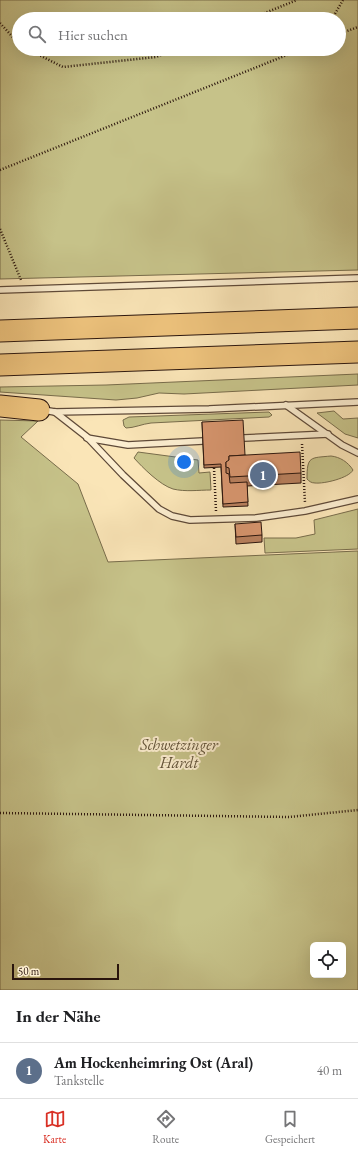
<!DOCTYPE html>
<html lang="de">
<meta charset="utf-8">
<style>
body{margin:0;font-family:"EB Garamond",serif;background:#f2f2f2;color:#202124}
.controls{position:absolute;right:12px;bottom:12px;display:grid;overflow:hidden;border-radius:6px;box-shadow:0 4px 16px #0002}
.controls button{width:36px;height:36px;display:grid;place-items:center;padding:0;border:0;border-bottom:1px solid #e0e0e0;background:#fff;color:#202124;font:20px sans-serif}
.scale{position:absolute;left:12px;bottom:10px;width:107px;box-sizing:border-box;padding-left:4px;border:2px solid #2a150d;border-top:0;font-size:11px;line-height:14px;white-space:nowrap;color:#2a150d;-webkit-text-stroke:3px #fceed0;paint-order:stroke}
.you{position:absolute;left:184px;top:462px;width:14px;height:14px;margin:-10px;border:3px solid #fff;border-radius:50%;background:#1a73e8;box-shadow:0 0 0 6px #1a73e833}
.badge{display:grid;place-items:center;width:26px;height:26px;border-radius:50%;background:#d93025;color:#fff;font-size:13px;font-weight:700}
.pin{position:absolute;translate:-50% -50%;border:2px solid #fff;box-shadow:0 1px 4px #0006}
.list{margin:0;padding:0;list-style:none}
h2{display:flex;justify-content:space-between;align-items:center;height:52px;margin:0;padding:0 16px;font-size:17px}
h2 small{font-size:13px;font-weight:400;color:#757577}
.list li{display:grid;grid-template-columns:26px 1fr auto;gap:12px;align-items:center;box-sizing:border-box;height:56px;padding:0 16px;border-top:1px solid #e0e0e0}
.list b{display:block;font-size:15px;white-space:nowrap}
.list p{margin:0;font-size:13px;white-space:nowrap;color:#757577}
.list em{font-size:13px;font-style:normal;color:#757577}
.icon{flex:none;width:22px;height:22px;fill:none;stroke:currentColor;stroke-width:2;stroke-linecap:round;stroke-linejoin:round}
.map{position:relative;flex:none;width:358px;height:990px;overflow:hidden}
.search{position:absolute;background:#fff;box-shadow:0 4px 16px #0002;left:12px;right:12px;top:12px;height:44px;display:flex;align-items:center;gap:10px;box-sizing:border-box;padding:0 14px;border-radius:22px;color:#757577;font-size:15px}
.sheet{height:108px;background:#fff}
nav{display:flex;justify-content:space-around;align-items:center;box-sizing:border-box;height:56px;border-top:1px solid #e0e0e0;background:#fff;font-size:11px;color:#757577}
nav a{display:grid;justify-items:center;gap:2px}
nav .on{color:#d93025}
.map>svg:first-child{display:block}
</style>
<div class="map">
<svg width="358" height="990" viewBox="0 0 358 990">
<rect width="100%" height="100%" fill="#fae5b7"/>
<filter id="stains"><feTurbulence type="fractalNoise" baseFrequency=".005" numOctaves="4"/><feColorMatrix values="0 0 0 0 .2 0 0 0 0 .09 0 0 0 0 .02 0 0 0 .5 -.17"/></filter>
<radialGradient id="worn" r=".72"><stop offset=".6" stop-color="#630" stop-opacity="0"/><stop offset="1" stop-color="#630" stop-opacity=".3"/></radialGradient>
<g fill="#c6c289" stroke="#786c4b" fill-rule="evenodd">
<path d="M0 0H358V270L0 279ZM19 19H339V49H19Z"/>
<path d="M358 374V385L184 394 159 393 137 398 116 400 0 392V387L106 385Z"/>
<path d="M334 411 343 419 358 418V438L345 434 317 413Z"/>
<path d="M269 412 272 415 269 417 151 423C142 424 134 428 126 428L124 426 123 420 129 417Z"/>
<path d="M0 420 38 421 21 437 78 484 108 562 358 551V990H0ZM313 945H343V975H313Z"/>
<path d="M138 452 198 460 199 473 210 472 211 490C199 490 185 492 173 489 160 485 143 468 134 458Z"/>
<path d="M331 456C340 457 348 462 353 470 349 478 324 484 315 483 311 483 309 481 307 479 307 456 310 458 331 456Z"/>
<path d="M358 509V549L265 553 264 538H296L315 534 314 520Z"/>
</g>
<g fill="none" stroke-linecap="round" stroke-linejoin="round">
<defs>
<g id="lane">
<path d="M0 290 358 278"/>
<path d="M286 405 342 445 358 453"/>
<path d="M43 410 55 412 209 409 358 402"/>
<path d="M55 412 87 437 123 475 159 509 172 516 190 520 256 518 305 511 358 499"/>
<path d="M87 438 128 445 203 441"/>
<path d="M244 438 328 434"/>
</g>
<g id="highway">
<path d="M0 331 358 318"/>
<path d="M0 365 358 352"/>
<path d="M0 406 39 410"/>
</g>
</defs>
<use href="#lane" stroke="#5e4938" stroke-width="8"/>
<use href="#highway" stroke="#2a150d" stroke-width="23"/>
<g stroke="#2a150d" stroke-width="2.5" stroke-dasharray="1 2" stroke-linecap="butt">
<path d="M250 19 297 0"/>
<path d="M332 19 343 0"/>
<path d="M0 23 19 44"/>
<path d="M339 34 358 27"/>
<path d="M27 49 63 67 156 57 175 49"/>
<path d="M0 170 302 49"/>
<path d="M0 229 21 280"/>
<path d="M302 444 305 503"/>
<path d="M214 468 216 511"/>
<path d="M0 813 289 817 358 810"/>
</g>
<use href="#lane" stroke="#fceed0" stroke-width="5.5"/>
<use href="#highway" stroke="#edc27c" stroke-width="21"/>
</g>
<g fill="#ba815f" stroke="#2a150d">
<path d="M202 422 245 455 301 473V483L247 486 248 506 223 507 221 467 204 468Z"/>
<path d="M235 524 262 535V542L236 544Z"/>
</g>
<g fill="#d8966f" stroke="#2a150d">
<path d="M243 420 245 455 229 456V461L226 462V473L229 474 230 483 247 482 248 502 223 504 221 464 204 465 202 422Z"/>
<path d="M300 452 301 473 230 477 229 468 226 467V462L229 460V456Z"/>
<path d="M261 522 262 535 236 537 235 524Z"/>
</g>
<g text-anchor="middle" stroke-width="4" stroke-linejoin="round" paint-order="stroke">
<g font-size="16" font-style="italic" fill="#615238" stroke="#fceed0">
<text x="179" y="750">Schwetzinger<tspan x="179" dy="18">Hardt</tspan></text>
</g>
</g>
<rect width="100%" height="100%" filter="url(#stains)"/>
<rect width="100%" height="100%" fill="url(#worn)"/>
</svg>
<div class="controls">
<button><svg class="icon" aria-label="locate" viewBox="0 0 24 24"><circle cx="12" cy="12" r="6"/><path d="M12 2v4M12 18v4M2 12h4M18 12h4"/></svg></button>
</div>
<div class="scale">50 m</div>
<div class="you"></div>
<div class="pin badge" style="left:263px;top:475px;background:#5c6f8a">1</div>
<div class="search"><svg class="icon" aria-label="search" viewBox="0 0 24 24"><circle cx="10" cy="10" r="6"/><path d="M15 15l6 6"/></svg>Hier suchen</div>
</div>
<section class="sheet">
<h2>In der Nähe<small></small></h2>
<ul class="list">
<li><span class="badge" style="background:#5c6f8a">1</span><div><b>Am Hockenheimring Ost (Aral)</b><p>Tankstelle</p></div><em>40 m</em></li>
</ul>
</section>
<nav>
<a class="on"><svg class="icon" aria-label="map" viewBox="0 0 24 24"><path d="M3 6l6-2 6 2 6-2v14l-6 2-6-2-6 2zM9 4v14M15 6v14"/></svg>Karte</a>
<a><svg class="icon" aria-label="directions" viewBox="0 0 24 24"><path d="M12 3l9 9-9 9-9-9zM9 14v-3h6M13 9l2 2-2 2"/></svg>Route</a>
<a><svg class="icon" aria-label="saved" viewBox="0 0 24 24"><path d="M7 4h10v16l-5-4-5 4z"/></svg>Gespeichert</a>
</nav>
